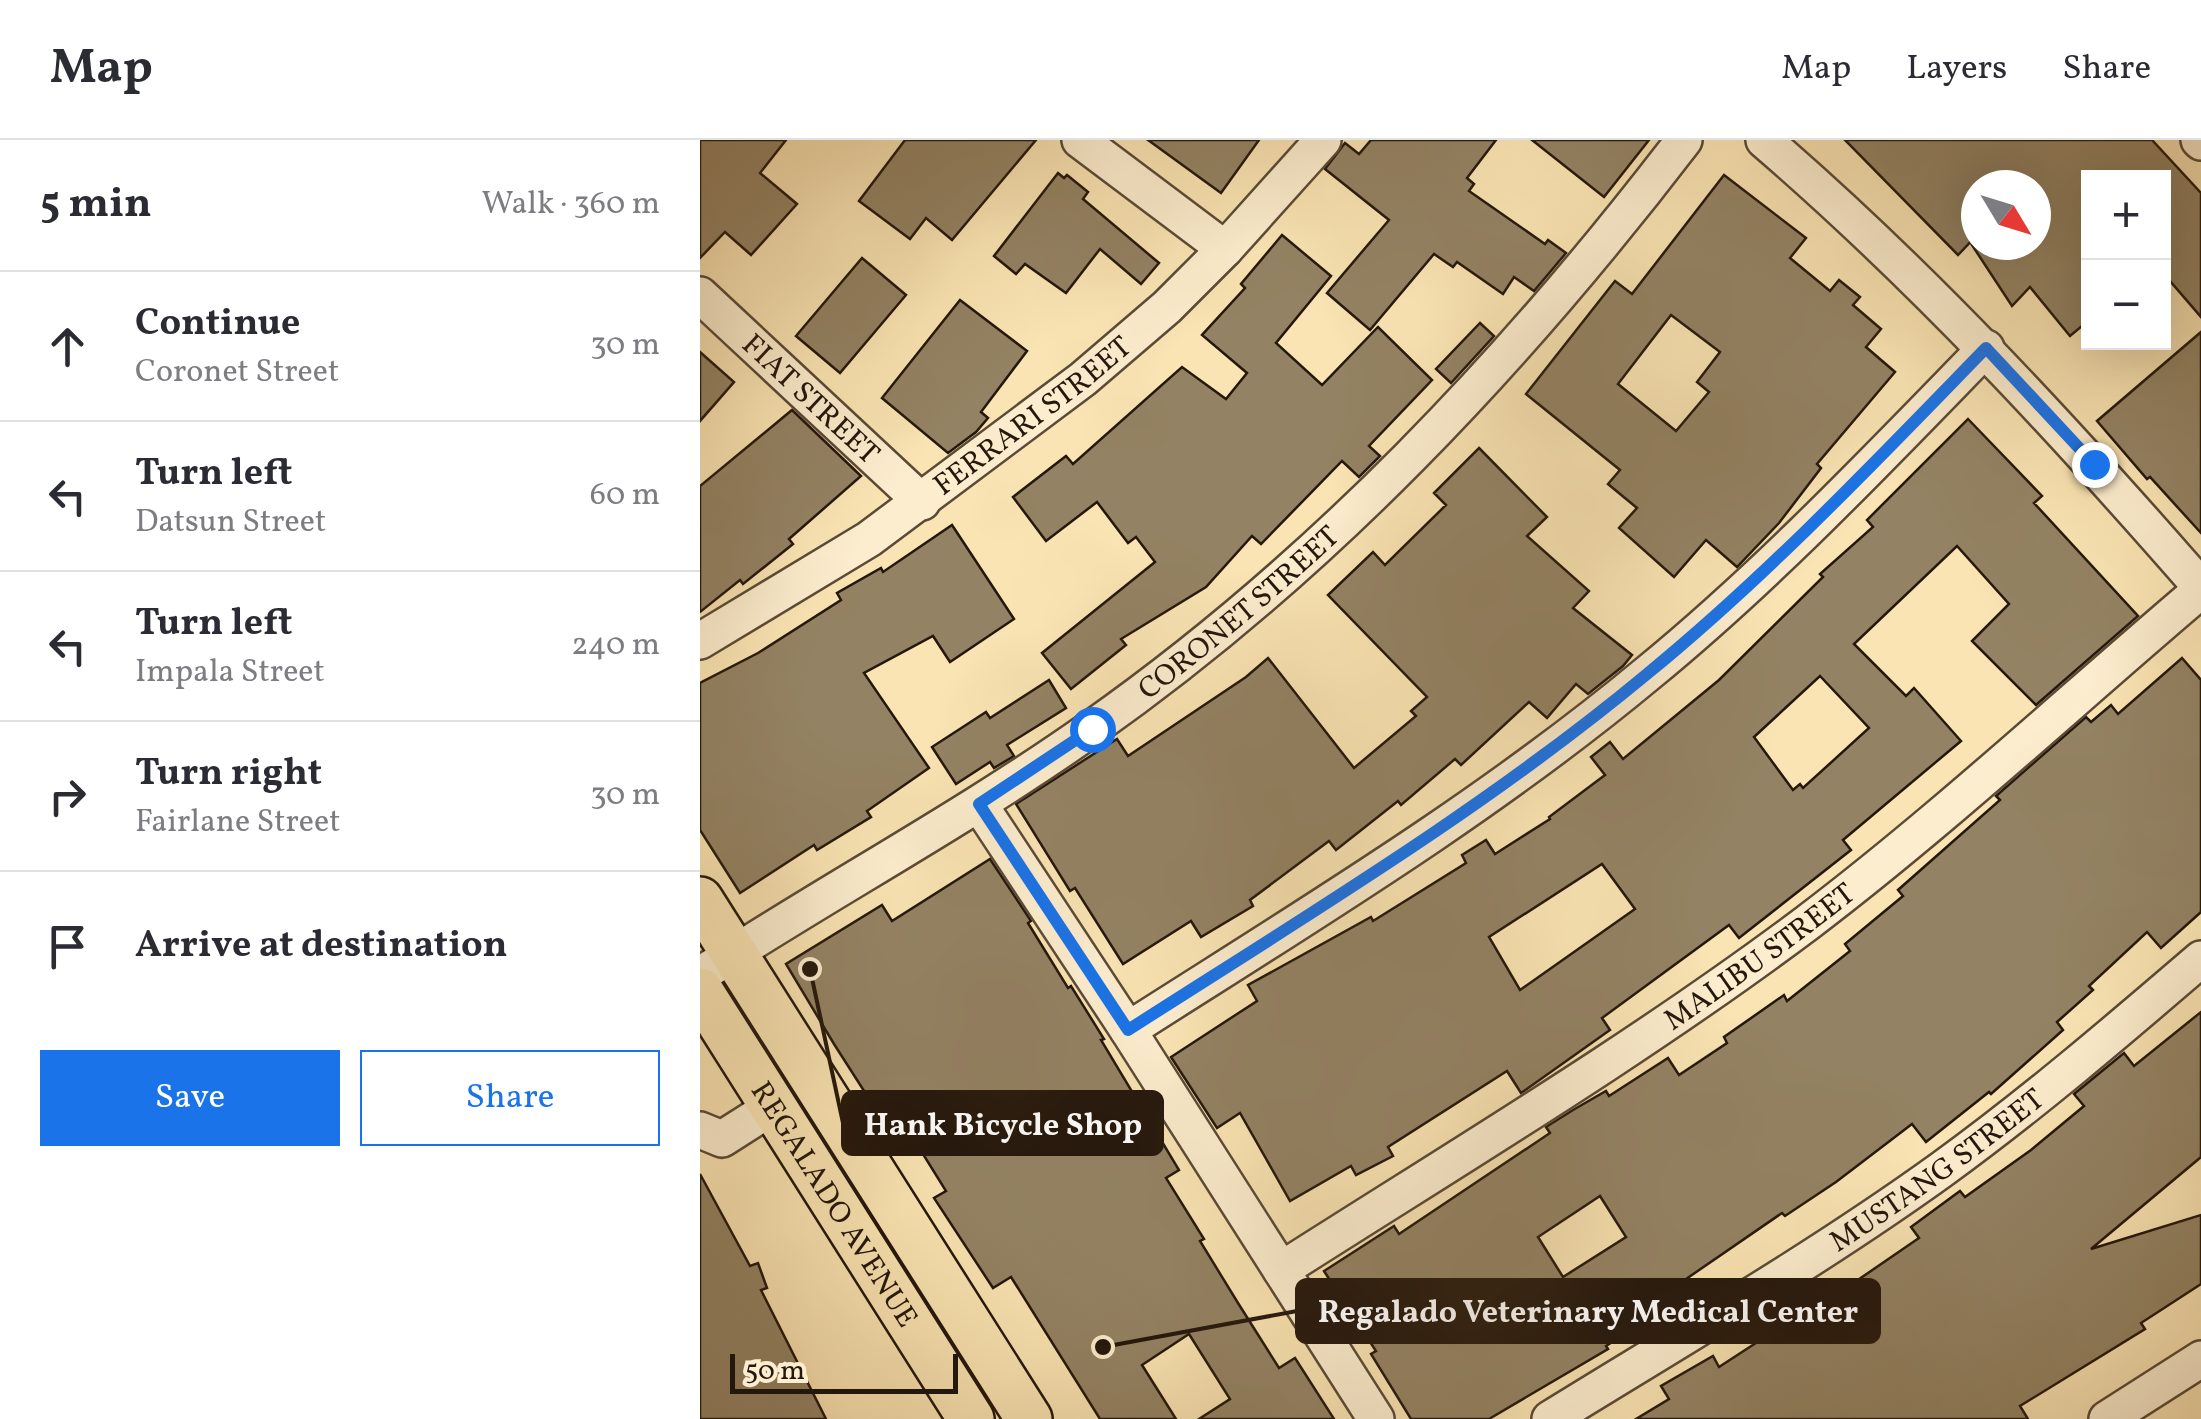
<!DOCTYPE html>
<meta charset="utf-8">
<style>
body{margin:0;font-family:Vollkorn,serif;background:#f7f7f7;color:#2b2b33}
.controls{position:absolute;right:30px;top:30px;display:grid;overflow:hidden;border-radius:0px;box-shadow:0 10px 40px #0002}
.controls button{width:90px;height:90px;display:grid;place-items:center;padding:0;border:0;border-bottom:2px solid #e1e1e2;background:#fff;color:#2b2b33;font:50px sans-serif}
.compass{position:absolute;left:1261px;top:30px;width:90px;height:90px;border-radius:50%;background:#fff;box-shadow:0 10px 40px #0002;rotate:128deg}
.scale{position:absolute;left:30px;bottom:25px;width:228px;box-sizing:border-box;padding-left:10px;border:5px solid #24170c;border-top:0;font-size:28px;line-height:35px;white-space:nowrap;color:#24170c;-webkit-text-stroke:8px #fcedce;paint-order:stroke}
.stop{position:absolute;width:30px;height:30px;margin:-22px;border:8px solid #1a73e8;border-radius:50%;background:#fff}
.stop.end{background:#1a73e8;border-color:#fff;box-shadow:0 2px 10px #0008}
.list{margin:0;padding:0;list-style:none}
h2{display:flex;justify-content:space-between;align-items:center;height:130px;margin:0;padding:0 40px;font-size:42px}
h2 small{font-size:32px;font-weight:400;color:#7c7c81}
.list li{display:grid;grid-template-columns:65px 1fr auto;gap:30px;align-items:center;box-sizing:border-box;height:150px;padding:0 40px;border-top:2px solid #e1e1e2}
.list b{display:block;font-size:38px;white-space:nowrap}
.list p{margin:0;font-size:32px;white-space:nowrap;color:#7c7c81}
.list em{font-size:32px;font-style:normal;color:#7c7c81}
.actions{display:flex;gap:20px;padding:30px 40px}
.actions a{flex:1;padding:22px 0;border:2px solid #1a73e8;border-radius:0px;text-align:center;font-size:35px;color:#1a73e8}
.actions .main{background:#1a73e8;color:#fff}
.icon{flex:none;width:55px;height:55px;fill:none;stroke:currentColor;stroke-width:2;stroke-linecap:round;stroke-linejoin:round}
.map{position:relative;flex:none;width:1501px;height:1279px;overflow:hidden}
header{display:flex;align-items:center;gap:60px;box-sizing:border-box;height:140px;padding:0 50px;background:#fff;border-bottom:2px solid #e1e1e2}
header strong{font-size:48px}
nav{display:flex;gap:55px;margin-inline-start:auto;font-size:35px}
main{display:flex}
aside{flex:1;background:#fff}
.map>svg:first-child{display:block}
</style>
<header>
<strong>Map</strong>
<nav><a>Map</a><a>Layers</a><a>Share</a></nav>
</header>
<main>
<aside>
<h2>5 min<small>Walk · 360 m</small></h2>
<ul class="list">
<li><svg class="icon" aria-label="ahead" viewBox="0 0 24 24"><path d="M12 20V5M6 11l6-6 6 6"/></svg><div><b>Continue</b><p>Coronet Street</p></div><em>30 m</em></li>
<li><svg class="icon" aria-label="left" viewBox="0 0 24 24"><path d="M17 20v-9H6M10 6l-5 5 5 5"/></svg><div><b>Turn left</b><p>Datsun Street</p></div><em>60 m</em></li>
<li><svg class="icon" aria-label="left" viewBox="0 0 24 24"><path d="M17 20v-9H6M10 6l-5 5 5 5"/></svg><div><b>Turn left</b><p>Impala Street</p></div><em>240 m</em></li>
<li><svg class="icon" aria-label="right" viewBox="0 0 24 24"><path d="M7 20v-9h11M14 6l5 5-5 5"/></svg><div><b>Turn right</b><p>Fairlane Street</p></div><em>30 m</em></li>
<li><svg class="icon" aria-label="arrive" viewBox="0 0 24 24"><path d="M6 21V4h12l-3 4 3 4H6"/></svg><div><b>Arrive at destination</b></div></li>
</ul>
<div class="actions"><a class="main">Save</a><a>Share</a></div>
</aside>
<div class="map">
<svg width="1501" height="1279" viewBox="0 0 1501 1279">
<rect width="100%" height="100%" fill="#fae4b3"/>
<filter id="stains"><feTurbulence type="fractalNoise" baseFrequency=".002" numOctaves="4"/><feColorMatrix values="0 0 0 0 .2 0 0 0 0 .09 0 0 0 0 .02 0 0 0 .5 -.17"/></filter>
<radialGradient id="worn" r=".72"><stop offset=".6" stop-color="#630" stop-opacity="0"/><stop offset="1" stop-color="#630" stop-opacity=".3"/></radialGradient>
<g fill="#938263" stroke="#24170c" stroke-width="2.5" fill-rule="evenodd">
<path d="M0 0H86L60 33 97 64 51 115 25 92 0 118Z"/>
<path d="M205 0H336L252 100 226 78 210 99 159 61Z"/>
<path d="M448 0H559L521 53Z"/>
<path d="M671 0H796L767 38 774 44 769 51 845 104 848 100 866 113 834 151 814 137 803 154 757 122 753 127 734 114 670 190 627 153 689 80 625 29 645 3 659 14Z"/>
<path d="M832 0H949L904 57Z"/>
<path d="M1145 0H1452L1501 53V177L1464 134V38H1388V181L1370 196 1330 147 1312 166 1272 105H1336V45H1276V96L1258 115Z"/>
<path d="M358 33 364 38 367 35 388 52 383 59 459 123 441 144 400 109 366 153 325 124 316 134 294 116Z"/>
<path d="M1024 35 1106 98 1090 118 1130 151 1139 140 1160 157 1153 165 1181 189 1166 207 1195 232 1117 324 1121 328 1079 383 1037 427 1006 400 974 437 919 388 937 368 908 344 920 330 826 254 915 141 932 154ZM971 175 1020 212 997 242 1009 252 976 291 918 244Z"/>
<path d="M582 95 631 136 576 203 622 245 678 187 732 240 669 306 680 316 659 337 642 321 561 404 552 396 506 447 421 499 426 505 371 549 342 513 455 422 436 397 428 403 397 362 346 401 313 357 366 316 373 324 482 227 526 259 547 233 502 195 545 148 541 144Z"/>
<path d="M162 118 206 155 140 233 96 196Z"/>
<path d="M260 160 327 211 281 272 288 278 276 292 248 313 182 258Z"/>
<path d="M780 183 794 196 751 243 736 229Z"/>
<path d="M1501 192V393L1450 337 1447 339 1397 281Z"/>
<path d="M0 212 34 242 0 281Z"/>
<path d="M92 270 161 336 89 399 93 404 43 444 40 440 0 472V346Z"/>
<path d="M1268 279 1342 356 1334 363 1438 476 1336 565 1272 501 1309 464 1257 406 1154 504 1206 556 1214 548 1261 601 1143 700 1151 710 1039 798 1029 785 902 878 910 890 824 951 821 953 807 931 688 1007 693 1016 656 1035 651 1026 590 1061 540 973 517 988 471 917 557 861 548 845 671 777 673 781 766 723 762 715 786 700 795 714 850 679 849 677 905 635 891 617 910 602 923 619 1019 540 1123 437 1120 434 1173 387 1167 380ZM1120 536 1169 588 1103 648 1100 644 1093 650 1054 597ZM902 724 935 769 820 850 789 797Z"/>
<path d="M779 308 847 377 827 396 889 451 873 468 932 515 923 526 888 554 876 544 847 578 829 562 761 625 755 619 701 665 698 661 636 710 629 701 550 760 553 766 501 797 491 781 423 824 375 748 370 751 316 664 417 599 428 616 546 537 568 518 654 628 716 576 711 571 727 557 628 455 673 412 685 425 746 365 734 353Z"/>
<path d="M252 385 314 479 250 522 233 496 164 533 229 628 167 671 171 677 117 710 114 705 40 753 0 690V543L58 513 141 460 137 453 181 428 183 432Z"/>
<path d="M1482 518 1501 540V772L1461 808 1447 792 1389 846 1393 850 1357 882 1363 890 1291 954 1289 952 1226 1002 1212 984 1136 1042 1085 1076 1082 1073 957 1159 964 1169 906 1206 908 1209 789 1279H711L671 1214 676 1211 624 1131 694 1086 699 1094 850 993 846 987 873 970 906 951 909 956 968 918 979 935 1027 903 1024 897 1084 855 1087 861 1150 811 1145 804 1203 756 1198 750 1300 660 1296 656 1386 577 1391 582 1411 565 1418 574ZM900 1056 926 1097 863 1137 838 1097Z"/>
<path d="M349 540 366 568 307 605 314 616 294 628 290 622 256 644 232 607 286 572 290 578Z"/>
<path d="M290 719 331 781 328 783 368 848 371 846 404 899 401 900 479 1030 466 1038 504 1099 500 1101 538 1163 579 1228 595 1218 634 1279H499L530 1259 489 1194 442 1225 476 1279H400L311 1137 293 1148 234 1058 246 1051 187 956 173 965 134 904 86 824 182 765 192 781Z"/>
<path d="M1501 872V1017L1391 1109 1501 1075V1144L1441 1183 1445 1189 1320 1266 1328 1279H936L969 1259 961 1246 1013 1216 1019 1227 1079 1188 1084 1195 1153 1146 1152 1144 1219 1098 1211 1087 1260 1051 1265 1057 1331 1010 1384 966 1374 954 1424 913 1434 926Z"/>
<path d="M0 1034 50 1126 58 1123 67 1148 61 1150 126 1279H0Z"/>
</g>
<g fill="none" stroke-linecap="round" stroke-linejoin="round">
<defs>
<g id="minor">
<path d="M380 0 525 109"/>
<path d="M1064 0C1223 137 1363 289 1501 447"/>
<path d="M1499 0 1501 2"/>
<path id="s1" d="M0 155 222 362"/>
<path id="s2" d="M0 501 169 399 383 239 467 167 525 109 623 0"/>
<path d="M279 664 428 890 676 1279"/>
<path id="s3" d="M0 835C129 751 265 678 391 589 621 427 814 222 984 0"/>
<path d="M428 890C605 777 786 668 947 534 1069 434 1176 321 1286 208"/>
<path d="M0 990 22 999 74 966"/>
<path id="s4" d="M581 1130C758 1017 939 909 1107 783 1244 679 1370 561 1501 450"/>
<path id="s5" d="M850 1279C981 1198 1116 1120 1241 1030 1332 964 1416 892 1501 819"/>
<path d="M1407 1279 1501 1219"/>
</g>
<g id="major">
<path d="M0 760 329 1279"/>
<path id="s6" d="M0 851 271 1279"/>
</g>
</defs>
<use href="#minor" stroke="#5a4a36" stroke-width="40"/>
<use href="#major" stroke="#24170c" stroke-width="50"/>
<use href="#minor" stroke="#fcedce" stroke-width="35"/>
<use href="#major" stroke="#fae4b3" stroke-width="45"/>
</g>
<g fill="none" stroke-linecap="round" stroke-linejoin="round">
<path stroke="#1a73e8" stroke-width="12" d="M392 589 279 664 428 890C604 777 786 668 947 534 1069 434 1176 321 1286 208L1394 324"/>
</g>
<g text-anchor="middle" stroke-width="8" stroke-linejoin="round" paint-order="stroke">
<g font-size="30" fill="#24170c" stroke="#fcedce">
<text dy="10" stroke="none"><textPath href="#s1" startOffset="152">FIAT STREET</textPath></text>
<text dy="10" stroke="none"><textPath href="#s2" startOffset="402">FERRARI STREET</textPath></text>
<text dy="10" stroke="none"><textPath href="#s3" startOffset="650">CORONET STREET</textPath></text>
<text dy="10" stroke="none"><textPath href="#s4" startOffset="572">MALIBU STREET</textPath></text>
<text dy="10" stroke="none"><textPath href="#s5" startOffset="460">MUSTANG STREET</textPath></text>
<text dy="10" stroke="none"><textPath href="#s6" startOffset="252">REGALADO AVENUE</textPath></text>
</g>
</g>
<path fill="none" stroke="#24170c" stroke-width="4" d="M110 829L143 983M403 1207L597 1171"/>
<g fill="#24170c" stroke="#fcedce" stroke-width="4">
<circle cx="110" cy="829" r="10"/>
<circle cx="403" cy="1207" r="10"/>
</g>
<g fill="#24170c" stroke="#24170c" stroke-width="4">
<rect x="143" y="952" width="319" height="62" rx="10"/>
<rect x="597" y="1140" width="582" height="62" rx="10"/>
</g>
<g font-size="32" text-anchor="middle" font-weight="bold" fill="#fff">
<text x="303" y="995">Hank Bicycle Shop</text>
<text x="888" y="1182">Regalado Veterinary Medical Center</text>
</g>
<rect width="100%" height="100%" filter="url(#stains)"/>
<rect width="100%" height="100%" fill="url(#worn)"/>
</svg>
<div class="controls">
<button>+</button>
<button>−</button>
</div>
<svg class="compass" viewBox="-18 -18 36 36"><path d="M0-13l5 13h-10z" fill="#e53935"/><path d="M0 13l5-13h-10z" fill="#7c7c81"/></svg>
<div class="scale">50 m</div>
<div class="stop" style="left:392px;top:589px"></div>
<div class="stop end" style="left:1394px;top:324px"></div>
</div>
</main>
